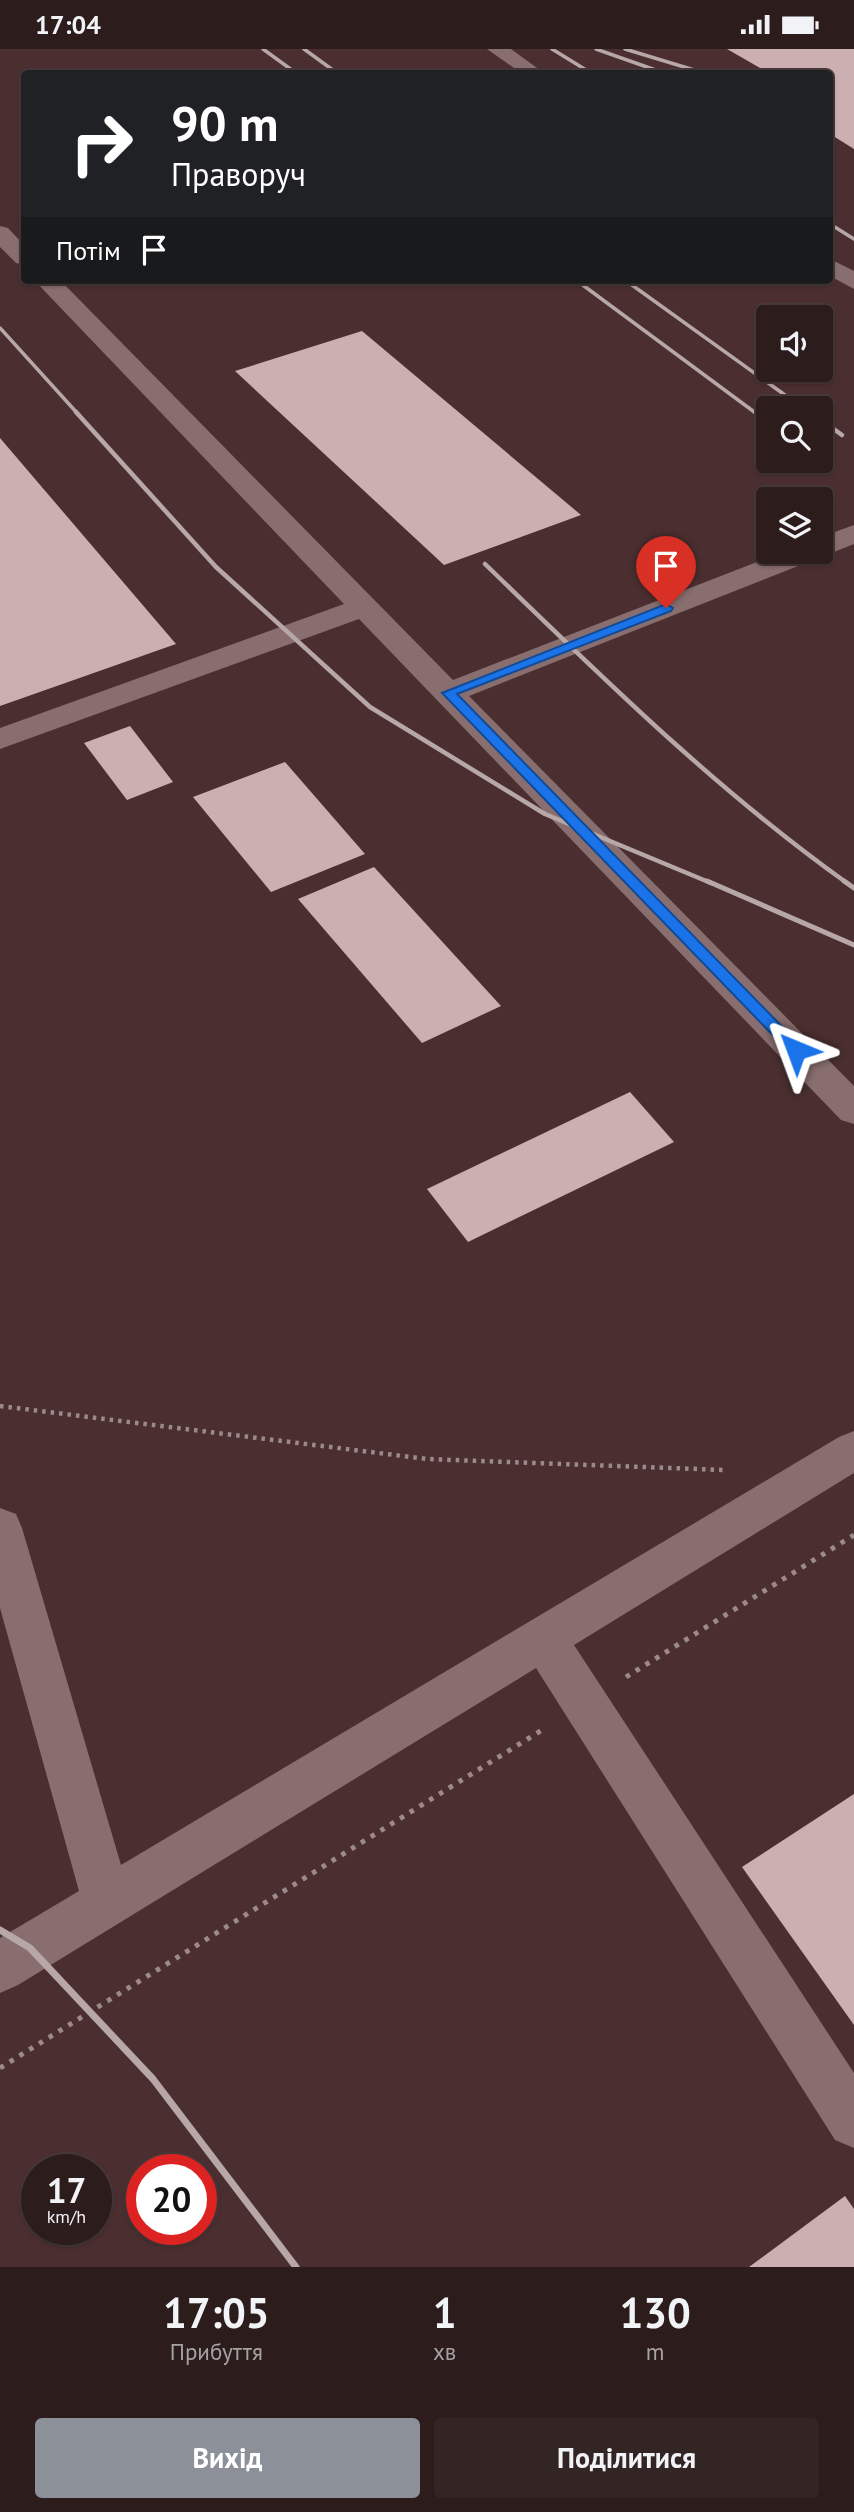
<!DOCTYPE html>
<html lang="uk">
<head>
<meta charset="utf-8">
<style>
	:root { --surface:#2c1c1c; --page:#342525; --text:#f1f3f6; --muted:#a6a1a3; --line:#483a3b; --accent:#8c9099 }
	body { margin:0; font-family:"PT Sans",sans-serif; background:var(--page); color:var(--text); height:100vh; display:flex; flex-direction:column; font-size:26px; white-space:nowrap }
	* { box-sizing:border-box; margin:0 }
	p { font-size:23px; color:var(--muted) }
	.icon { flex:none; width:38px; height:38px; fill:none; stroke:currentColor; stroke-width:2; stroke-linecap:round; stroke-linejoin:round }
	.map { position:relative; height:2218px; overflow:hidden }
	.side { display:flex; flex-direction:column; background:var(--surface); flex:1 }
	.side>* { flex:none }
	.guide { position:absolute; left:21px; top:21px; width:812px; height:214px; border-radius:7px; box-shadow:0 2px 5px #0004,0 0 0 2px var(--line); background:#202124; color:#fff; overflow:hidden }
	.tools { position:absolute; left:756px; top:256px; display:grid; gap:14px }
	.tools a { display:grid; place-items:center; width:77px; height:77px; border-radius:7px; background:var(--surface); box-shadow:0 2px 5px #0004,0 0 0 2px var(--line); font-size:35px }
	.speed { position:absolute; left:21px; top:2105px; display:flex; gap:14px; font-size:35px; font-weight:700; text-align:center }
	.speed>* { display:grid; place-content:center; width:91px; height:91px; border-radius:50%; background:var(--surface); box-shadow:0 2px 5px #0004,0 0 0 2px var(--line); line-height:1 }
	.speed small { font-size:18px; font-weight:400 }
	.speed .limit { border:10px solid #d22; background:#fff; color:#111 }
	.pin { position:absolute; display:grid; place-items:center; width:60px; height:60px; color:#fff; margin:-72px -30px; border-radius:50% 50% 50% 0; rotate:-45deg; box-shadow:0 0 7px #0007 }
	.pin .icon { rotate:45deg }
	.me { position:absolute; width:77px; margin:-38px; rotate:316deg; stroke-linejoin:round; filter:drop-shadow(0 0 5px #0008) }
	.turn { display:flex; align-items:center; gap:24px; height:147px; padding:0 35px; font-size:32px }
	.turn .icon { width:91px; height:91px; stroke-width:2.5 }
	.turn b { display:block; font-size:49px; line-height:60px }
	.then { display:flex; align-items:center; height:66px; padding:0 35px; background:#0003; gap:14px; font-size:26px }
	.eta { display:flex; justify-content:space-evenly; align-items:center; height:119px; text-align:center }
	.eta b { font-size:42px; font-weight:800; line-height:49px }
	.primary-button { display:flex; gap:14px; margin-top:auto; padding:14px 35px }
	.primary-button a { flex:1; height:80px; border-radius:7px; background:var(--accent); color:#fff; font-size:28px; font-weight:800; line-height:80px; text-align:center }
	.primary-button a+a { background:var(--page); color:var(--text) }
	.status { display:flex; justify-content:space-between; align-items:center; height:49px; padding:0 35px; background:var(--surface); direction:ltr }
	.status svg { height:19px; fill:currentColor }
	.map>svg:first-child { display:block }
</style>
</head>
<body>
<div class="status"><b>17:04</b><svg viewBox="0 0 49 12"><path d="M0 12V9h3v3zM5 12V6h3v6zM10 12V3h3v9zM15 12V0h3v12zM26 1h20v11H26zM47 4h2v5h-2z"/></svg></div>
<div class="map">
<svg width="854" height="2218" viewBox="0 0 854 2218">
	<rect width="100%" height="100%" fill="#3a2525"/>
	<path fill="#4b2f30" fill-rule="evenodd" d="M0,0H854V2218H0ZM24,24H830V231H24ZM768,268H821V320H768ZM768,359H821V411H768ZM768,450H821V502H768ZM37,2121H96V2180H37ZM142,2121H201V2180H142Z"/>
	<g fill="#ccb0b1">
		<polygon points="727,0 854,0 854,100 830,85 830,24 769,24"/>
		<polygon points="362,282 581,466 444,516 235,322"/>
		<polygon points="0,389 82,485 176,595 0,657"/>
		<polygon points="130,677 173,733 127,751 84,694"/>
		<polygon points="285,713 365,805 271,843 193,748"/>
		<polygon points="374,818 501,957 422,994 298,850"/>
		<polygon points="630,1043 674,1093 468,1193 427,1140"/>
		<polygon points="854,1745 854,1976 742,1818"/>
		<polygon points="845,2147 854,2160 854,2218 749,2218"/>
	</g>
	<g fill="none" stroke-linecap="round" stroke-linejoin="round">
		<polyline stroke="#9b8a8a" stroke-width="4.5" stroke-dasharray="3.5 5" stroke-linecap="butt" points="0,1357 427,1410 724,1421"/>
		<g stroke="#9b8a8a" stroke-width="5" stroke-dasharray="4.5 7" stroke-linecap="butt">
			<polyline points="626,1628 854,1486"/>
			<polyline points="0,2019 542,1681"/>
		</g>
		<g fill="#886e6f" fill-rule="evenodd">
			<polygon points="487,0 511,0 544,24 521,24"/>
			<polygon points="0,177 8,179 24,196 24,216 16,214 0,198"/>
			<polygon points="830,210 854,222 854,240 830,227"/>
			<polygon points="34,231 60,231 453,631 785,502 821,502 821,488 854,476 854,495 469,647 854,1037 854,1075 841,1071 359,570 0,700 0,679 344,555"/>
			<polygon points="854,1382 854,1424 574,1596 854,2024 854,2099 835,2091 536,1619 18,1936 0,1944 0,1889 79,1842 0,1559 0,1459 16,1465 22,1479 121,1816 839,1388"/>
		</g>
		<g stroke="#b8a7a7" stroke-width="3.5">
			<polyline points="263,0 296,24"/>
			<polyline points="304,0 337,24"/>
			<polyline points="552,0 591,24"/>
			<polyline points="596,0 664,24"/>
			<polyline points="625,0 704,24"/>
			<polyline points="830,175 854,190"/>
			<polyline points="576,231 757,365"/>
			<polyline points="625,231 803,359"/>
			<polyline points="0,279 78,365"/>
		</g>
		<g stroke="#b8a7a7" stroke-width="4.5">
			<polyline points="76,363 216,518 370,658 545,765 711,834"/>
			<polyline points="755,363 768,373"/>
			<polyline points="821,371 842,386"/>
			<path d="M485,515C601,627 715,740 847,834"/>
		</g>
		<g stroke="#b8a7a7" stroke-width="5">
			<polyline points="707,832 854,896"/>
			<polyline points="844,832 854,839"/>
		</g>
		<polyline stroke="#b8a7a7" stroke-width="7" points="0,1881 30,1899 153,2030 296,2218"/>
	</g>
	<polygon fill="#1a73e8" stroke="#114b97" stroke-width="2" points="666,555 673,559 671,562 457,645 801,997 804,1001 796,1007 791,1005 442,644"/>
</svg>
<div class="tools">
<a><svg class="icon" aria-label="sound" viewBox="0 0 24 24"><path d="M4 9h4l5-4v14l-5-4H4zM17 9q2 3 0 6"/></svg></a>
<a><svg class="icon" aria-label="search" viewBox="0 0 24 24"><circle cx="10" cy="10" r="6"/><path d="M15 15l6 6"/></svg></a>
<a><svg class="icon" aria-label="layers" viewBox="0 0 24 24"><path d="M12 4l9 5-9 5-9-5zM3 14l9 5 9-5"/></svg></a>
</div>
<div class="speed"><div>17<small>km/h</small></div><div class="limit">20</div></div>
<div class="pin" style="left:666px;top:559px;background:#d93025"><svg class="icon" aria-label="arrive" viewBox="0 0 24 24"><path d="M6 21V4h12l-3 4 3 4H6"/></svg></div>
<svg class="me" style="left:796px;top:1001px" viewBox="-20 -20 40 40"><path d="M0-17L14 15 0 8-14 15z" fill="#1a73e8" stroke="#fff" stroke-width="4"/></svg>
<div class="guide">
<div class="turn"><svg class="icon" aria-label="right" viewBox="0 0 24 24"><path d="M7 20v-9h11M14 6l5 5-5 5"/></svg><div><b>90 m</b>Праворуч</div></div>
<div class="then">Потім<svg class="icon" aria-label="arrive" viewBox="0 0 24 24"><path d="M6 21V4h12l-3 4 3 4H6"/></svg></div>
</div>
</div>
<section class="side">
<div class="eta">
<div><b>17:05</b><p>Прибуття</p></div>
<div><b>1</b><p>хв</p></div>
<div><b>130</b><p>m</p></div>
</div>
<div class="primary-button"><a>Вихід</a><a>Поділитися</a></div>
</section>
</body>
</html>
